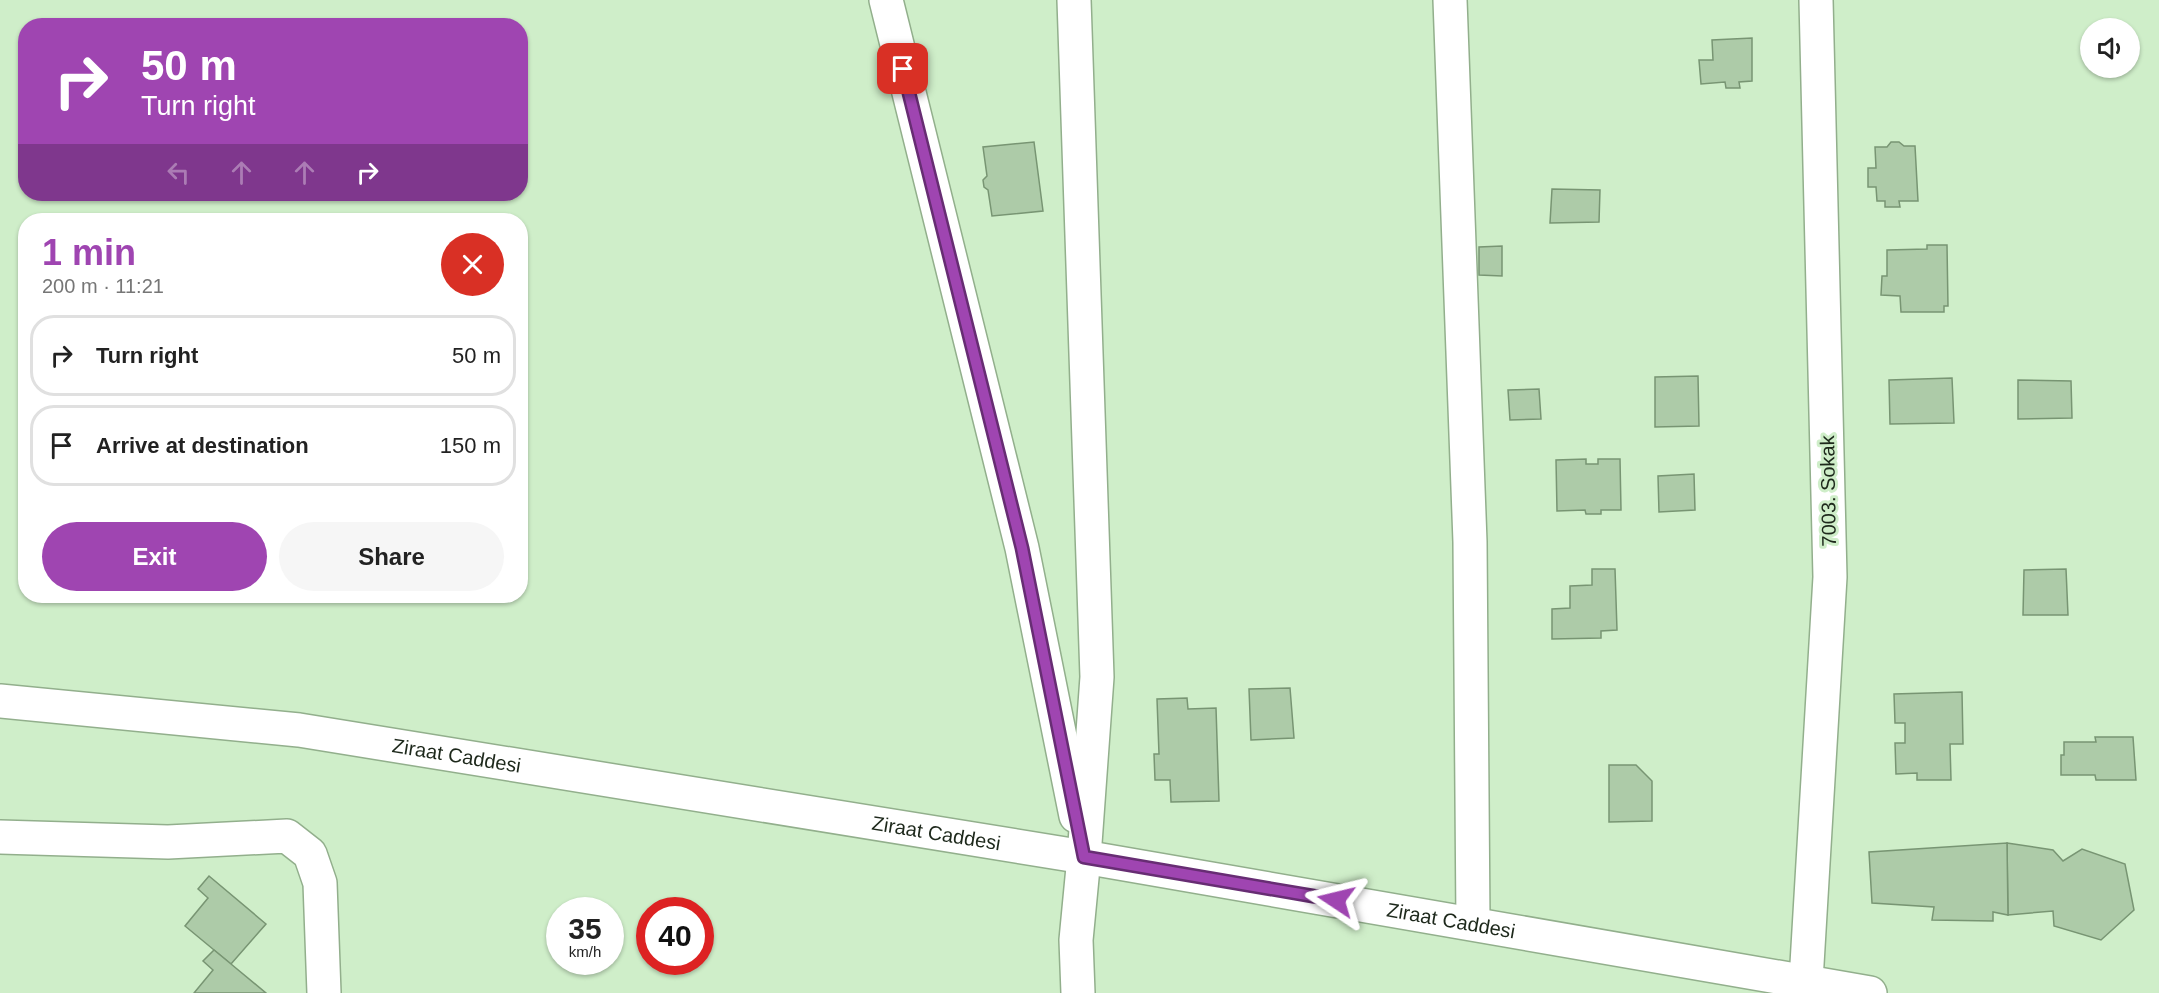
<!DOCTYPE html>
<html lang="en">
<head>
<meta charset="utf-8">
<style>
	:root { --surface:#fff; --page:#f6f6f6; --text:#222; --muted:#767676; --line:#e0e0e0; --accent:#9f45b1 }
	body { margin:0; font-family:Arial,sans-serif; background:var(--page); color:var(--text); height:100vh; display:flex; flex-direction:column; font-size:22px; white-space:nowrap }
	* { box-sizing:border-box; margin:0 }
	p { font-size:20px; color:var(--muted) }
	.icon { flex:none; width:33px; height:33px; fill:none; stroke:currentColor; stroke-width:2; stroke-linecap:round; stroke-linejoin:round }
	.map { position:relative; flex:1; overflow:hidden }
	.panel { position:absolute; left:18px; top:213px; width:510px; height:390px; display:flex; flex-direction:column; background:var(--surface); border-radius:24px; box-shadow:0 2px 4px #0004 }
	.panel>* { flex:none }
	.top-card { position:absolute; left:18px; top:18px; width:510px; height:183px; border-radius:24px; box-shadow:0 2px 4px #0004; background:#9f45b1; color:#fff; overflow:hidden }
	.tools { position:absolute; left:2080px; top:18px; display:grid; gap:12px }
	.tools a { display:grid; place-items:center; width:60px; height:60px; border-radius:50%; background:var(--surface); box-shadow:0 2px 4px #0004; font-size:30px }
	.speed { position:absolute; left:546px; top:897px; display:flex; gap:12px; font-size:30px; font-weight:700; text-align:center }
	.speed>* { display:grid; place-content:center; width:78px; height:78px; border-radius:50%; background:var(--surface); box-shadow:0 2px 4px #0004; line-height:1 }
	.speed small { font-size:15px; font-weight:400 }
	.speed .limit { border:9px solid #d22; background:#fff; color:#111 }
	.pin { position:absolute; display:grid; place-items:center; width:51px; height:51px; color:#fff; margin:-26px; border-radius:12px; box-shadow:0 3px 9px #0006 }
	.me { position:absolute; width:66px; margin:-33px; rotate:280deg; stroke-linejoin:round; filter:drop-shadow(0 0 4px #0008) }
	.turn { display:flex; align-items:center; gap:21px; height:126px; padding:0 24px; font-size:27px }
	.turn .icon { width:78px; height:78px; stroke-width:2.5 }
	.turn b { display:block; font-size:42px; line-height:51px }
	.lanes { display:flex; align-items:center; height:57px; padding:0 24px; background:#0003; justify-content:center; gap:30px; direction:ltr }
	.lanes .off { opacity:.35 }
	.round { display:grid; place-items:center; flex:none; width:63px; height:63px; border-radius:32px; background:var(--page) }
	.head { display:flex; align-items:center; justify-content:space-between; height:102px; padding:0 24px }
	h1 { font-size:36px; font-weight:600; line-height:45px; color:var(--accent) }
	.button { display:flex; gap:12px; margin-top:auto; padding:12px 24px }
	.button a { flex:1; height:69px; border-radius:36px; background:var(--accent); color:#fff; font-size:24px; font-weight:600; line-height:69px; text-align:center }
	.button a+a { background:var(--page); color:var(--text) }
	ul { padding:0; list-style:none }
	li { display:flex; align-items:center; gap:18px; height:81px; margin:0 12px 9px; padding:0 12px; border:3px solid var(--line); border-radius:24px }
	li div { flex:1 }
	li b { display:block; font-size:22px }
	li em { font-style:normal }
	.map>svg:first-child { display:block }
</style>
</head>
<body>
<div class="map">
<svg width="2159" height="993" viewBox="0 0 2159 993">
	<rect width="100%" height="100%" fill="#cfeec9"/>
	<g fill="#adcba8" stroke="#789573" stroke-width="1.5">
		<polygon points="1752,38 1752,81 1739,82 1740,88 1726,88 1725,82 1701,84 1699,60 1713,60 1712,40"/>
		<polygon points="1034,142 1043,211 992,216 988,190 984,187 983,180 987,176 983,147"/>
		<polygon points="1891,142 1899,142 1904,146 1915,146 1918,201 1899,201 1900,207 1885,207 1885,201 1877,201 1876,187 1868,187 1868,168 1876,168 1875,147 1887,147"/>
		<polygon points="1552,189 1600,190 1599,222 1550,223"/>
		<polygon points="1927,245 1947,245 1948,306 1944,306 1944,312 1901,312 1900,296 1881,295 1882,276 1887,276 1887,250 1927,249"/>
		<polygon points="1502,246 1502,276 1479,275 1479,247"/>
		<polygon points="1698,376 1699,426 1655,427 1655,377"/>
		<polygon points="1952,378 1954,423 1890,424 1889,380"/>
		<polygon points="2018,380 2071,381 2072,418 2018,419"/>
		<polygon points="1539,389 1541,419 1510,420 1508,390"/>
		<polygon points="1586,459 1586,464 1598,464 1598,459 1620,459 1621,510 1601,510 1601,514 1586,514 1585,510 1557,511 1556,460"/>
		<polygon points="1694,474 1695,510 1659,512 1658,476"/>
		<polygon points="1592,569 1615,569 1617,630 1601,631 1601,638 1552,639 1552,609 1570,608 1570,586 1592,585"/>
		<polygon points="2066,569 2068,615 2023,615 2024,570"/>
		<polygon points="1290,688 1294,738 1251,740 1249,689"/>
		<polygon points="1962,692 1963,744 1950,744 1951,780 1917,780 1917,773 1896,774 1895,743 1905,743 1905,723 1895,723 1894,694"/>
		<polygon points="1187,698 1188,709 1216,708 1219,801 1171,802 1170,780 1155,780 1154,754 1159,754 1157,699"/>
		<polygon points="2095,737 2133,737 2136,780 2096,780 2095,775 2061,775 2061,755 2064,755 2064,742 2096,742"/>
		<polygon points="1609,765 1636,765 1652,781 1652,821 1609,822"/>
		<polygon points="2007,843 2053,850 2063,861 2082,849 2125,864 2134,910 2101,940 2054,926 2053,911 2008,915"/>
		<polygon points="2007,843 2008,915 1993,912 1993,921 1932,920 1934,907 1872,903 1869,852"/>
		<polygon points="209,876 266,924 231,964 185,926 208,898 198,889"/>
		<polygon points="214,950 231,964 266,993 194,993 213,970 203,961"/>
	</g>
	<g fill="none" stroke-linecap="round" stroke-linejoin="round">
		<defs>
			<g id="minor">
				<polyline points="886,0 1022,548 1076,816"/>
				<polyline points="1074,0 1097,677 1084,857 1076,940 1078,993"/>
				<polyline points="1450,0 1470,542 1473,923"/>
				<path id="s1" d="M0,701L299,730L1084,857L1870,993"/>
				<polyline points="0,837 168,842 287,836 310,854 320,883 324,993"/>
				<polyline points="1806,981 1830,577 1816,0"/>
			</g>
		</defs>
		<use href="#minor" stroke="#92af8c" stroke-width="36"/>
		<use href="#minor" stroke="#fff" stroke-width="33"/>
	</g>
	<g fill="none" stroke-linecap="round" stroke-linejoin="round">
		<defs>
			<polyline id="route" points="903,69 1022,548 1084,857 1336,900"/>
		</defs>
		<use href="#route" stroke="#672d73" stroke-width="15"/>
		<use href="#route" stroke="#9f45b1" stroke-width="10"/>
	</g>
	<g text-anchor="middle" stroke-width="6" stroke-linejoin="round" paint-order="stroke">
		<g font-size="20" fill="#1d281b" stroke="#cfeec9">
			<text transform="translate(1828 491) rotate(-91)" y="7">7003. Sokak</text>
			<text dy="7" stroke="none"><textPath href="#s1" startOffset="460">Ziraat Caddesi</textPath></text>
			<text dy="7" stroke="none"><textPath href="#s1" startOffset="946">Ziraat Caddesi</textPath></text>
			<text dy="7" stroke="none"><textPath href="#s1" startOffset="1468">Ziraat Caddesi</textPath></text>
		</g>
	</g>
</svg>
<div class="tools">
<a><svg class="icon" aria-label="sound" viewBox="0 0 24 24"><path d="M4 9h4l5-4v14l-5-4H4zM17 9q2 3 0 6"/></svg></a>
</div>
<div class="speed"><div>35<small>km/h</small></div><div class="limit">40</div></div>
<div class="pin" style="left:903px;top:69px;background:#d93025"><svg class="icon" aria-label="arrive" viewBox="0 0 24 24"><path d="M6 21V4h12l-3 4 3 4H6"/></svg></div>
<svg class="me" style="left:1336px;top:900px" viewBox="-20 -20 40 40"><path d="M0-17L14 15 0 8-14 15z" fill="#9f45b1" stroke="#fff" stroke-width="4"/></svg>
<div class="top-card">
<div class="turn"><svg class="icon" aria-label="right" viewBox="0 0 24 24"><path d="M7 20v-9h11M14 6l5 5-5 5"/></svg><div><b>50 m</b>Turn right</div></div>
<div class="lanes"><svg class="icon off" aria-label="left" viewBox="0 0 24 24"><path d="M17 20v-9H6M10 6l-5 5 5 5"/></svg><svg class="icon off" aria-label="ahead" viewBox="0 0 24 24"><path d="M12 20V5M6 11l6-6 6 6"/></svg><svg class="icon off" aria-label="ahead" viewBox="0 0 24 24"><path d="M12 20V5M6 11l6-6 6 6"/></svg><svg class="icon" aria-label="right" viewBox="0 0 24 24"><path d="M7 20v-9h11M14 6l5 5-5 5"/></svg></div>
</div>
<section class="panel">
<div class="head"><div><h1>1 min</h1><p>200 m · 11:21</p></div><a class="round" style="background:#d93025;color:#fff"><svg class="icon" aria-label="close" viewBox="0 0 24 24"><path d="M6 6l12 12M18 6L6 18"/></svg></a></div>
<ul>
<li><svg class="icon" aria-label="right" viewBox="0 0 24 24"><path d="M7 20v-9h11M14 6l5 5-5 5"/></svg><div><b>Turn right</b></div><em>50 m</em></li>
<li><svg class="icon" aria-label="arrive" viewBox="0 0 24 24"><path d="M6 21V4h12l-3 4 3 4H6"/></svg><div><b>Arrive at destination</b></div><em>150 m</em></li>
</ul>
<div class="button"><a>Exit</a><a>Share</a></div>
</section>
</div>
</body>
</html>
